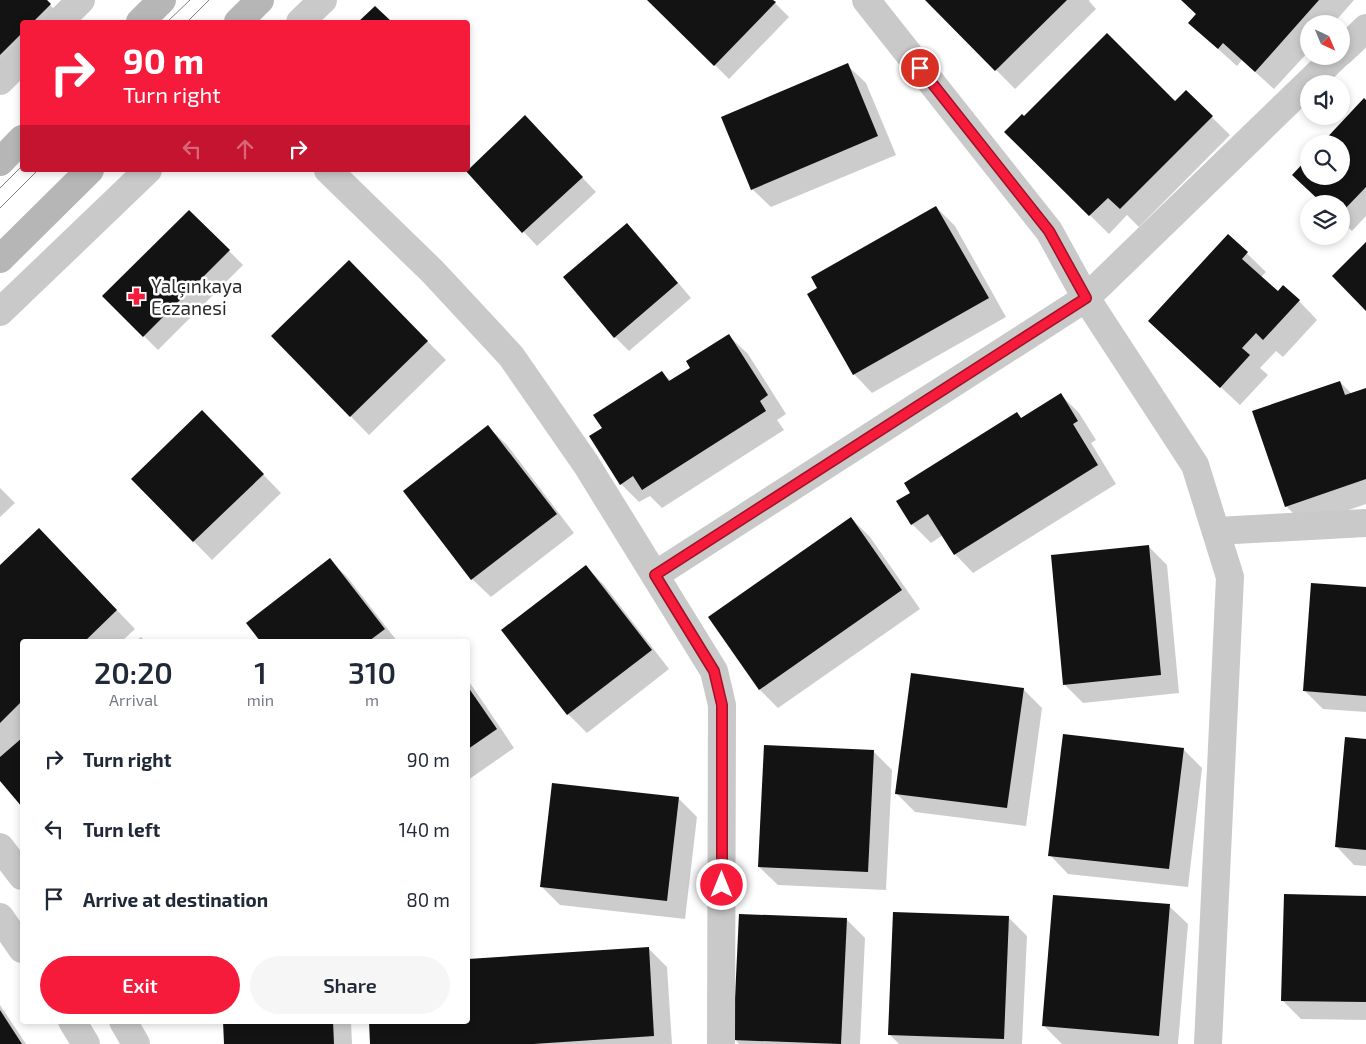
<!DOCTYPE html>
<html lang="en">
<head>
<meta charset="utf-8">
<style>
	:root { --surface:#fff; --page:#f6f6f7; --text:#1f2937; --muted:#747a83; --accent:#f61a3b }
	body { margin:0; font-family:"Exo 2",sans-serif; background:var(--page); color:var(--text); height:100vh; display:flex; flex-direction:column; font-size:19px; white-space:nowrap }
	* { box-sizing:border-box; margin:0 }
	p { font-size:16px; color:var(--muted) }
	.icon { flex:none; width:28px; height:28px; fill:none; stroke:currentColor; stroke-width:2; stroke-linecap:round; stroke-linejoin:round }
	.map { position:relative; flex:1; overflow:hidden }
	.sheet { position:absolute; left:20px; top:639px; width:450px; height:385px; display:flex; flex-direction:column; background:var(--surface); border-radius:5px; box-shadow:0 2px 8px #0003 }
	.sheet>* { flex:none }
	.hud { position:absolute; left:20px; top:20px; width:450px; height:152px; border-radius:5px; box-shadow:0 2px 8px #0003; background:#f61a3b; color:#fff; overflow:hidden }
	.needle { width:32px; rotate:136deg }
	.controls { position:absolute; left:1300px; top:15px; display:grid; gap:10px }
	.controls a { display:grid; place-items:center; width:50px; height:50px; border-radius:50%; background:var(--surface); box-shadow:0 2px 8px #0003; font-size:25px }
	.pin { position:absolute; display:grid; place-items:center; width:42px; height:42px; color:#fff; margin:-21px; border:2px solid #fff; border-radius:50%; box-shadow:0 1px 5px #0007 }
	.me { position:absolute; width:55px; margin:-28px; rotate:0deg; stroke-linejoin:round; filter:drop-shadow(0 0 4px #0008) }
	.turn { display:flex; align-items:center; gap:18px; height:105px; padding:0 20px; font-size:22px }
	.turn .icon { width:65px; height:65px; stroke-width:2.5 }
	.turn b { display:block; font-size:35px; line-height:42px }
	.lanes { display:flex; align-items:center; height:48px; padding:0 20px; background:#0003; justify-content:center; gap:25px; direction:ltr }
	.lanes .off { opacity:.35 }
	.eta { display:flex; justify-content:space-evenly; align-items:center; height:85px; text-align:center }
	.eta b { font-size:30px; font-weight:600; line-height:35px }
	.action { display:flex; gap:10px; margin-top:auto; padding:10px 20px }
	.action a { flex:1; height:58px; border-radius:30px; background:var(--accent); color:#fff; font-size:20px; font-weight:600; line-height:58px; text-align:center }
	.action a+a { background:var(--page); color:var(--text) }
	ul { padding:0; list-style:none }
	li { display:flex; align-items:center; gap:15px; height:70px; padding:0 20px }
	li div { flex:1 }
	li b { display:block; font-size:19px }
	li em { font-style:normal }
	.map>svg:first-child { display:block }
</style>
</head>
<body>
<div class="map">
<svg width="1366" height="1044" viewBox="0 0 1366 1044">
	<rect width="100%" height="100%" fill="#fff"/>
	<g fill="#0003">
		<polygon points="0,0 45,0 64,19 61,22 22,22 22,61 0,83"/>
		<polygon points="649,0 772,0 789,17 729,79"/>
		<polygon points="927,0 1090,0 1089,1 1096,9 1015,89"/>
		<polygon points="1182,0 1354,0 1333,24 1309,24 1309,51 1274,89 1242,60 1237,66 1209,41 1190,23 1197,15"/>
		<polygon points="375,7 391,22 360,22"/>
		<polygon points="847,65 866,83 896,155 771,207 752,189"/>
		<polygon points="1186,92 1230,135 1139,227 1127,215 1109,234 1006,132 1024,118 1175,103"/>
		<polygon points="1366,102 1366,216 1352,231 1341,221 1341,204 1309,176 1341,176"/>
		<polygon points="525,117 596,192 537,246 467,171"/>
		<polygon points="936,207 955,226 1006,317 872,393 854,374"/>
		<polygon points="189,211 243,265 158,350 104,296"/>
		<polygon points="1228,235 1266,272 1260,278 1278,293 1299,301 1317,320 1283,357 1276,351 1260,368 1268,375 1240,405 1149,321"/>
		<polygon points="641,239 691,298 629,351 615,337"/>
		<polygon points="349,262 446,360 369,435 272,336"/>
		<polygon points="729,336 748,354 786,414 777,420 784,430 662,508 650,496 639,502 621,484 604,428 662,373 671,381 692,368"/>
		<polygon points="1340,382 1352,394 1366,389 1366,504 1305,525 1287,507 1254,412"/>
		<polygon points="1061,395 1079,413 1096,440 1091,443 1116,484 973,573 955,554 943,535 931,543 912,524 912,493 1017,414 1022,419"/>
		<polygon points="488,427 507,445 574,533 491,597 472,579"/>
		<polygon points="220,430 281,493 212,560 133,479"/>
		<polygon points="0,488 15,503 0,517"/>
		<polygon points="851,518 870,537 920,609 778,708 760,690 710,618"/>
		<polygon points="1149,547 1167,565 1179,693 1083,703 1064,684"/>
		<polygon points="57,548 135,629 122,641 22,641 22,805 0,779 0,567"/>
		<polygon points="330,560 348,578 397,641 262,641 248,623"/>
		<polygon points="585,566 604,585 669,669 587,733 568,714 503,631"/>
		<polygon points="1366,588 1366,712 1323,709 1304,690"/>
		<polygon points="141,637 145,641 136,641"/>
		<polygon points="468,680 514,748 468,780"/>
		<polygon points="1023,689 1042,708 1026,826 915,812 896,793"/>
		<polygon points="1366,740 1366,866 1354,865 1336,846"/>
		<polygon points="1183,749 1202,768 1188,887 1068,874 1050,855"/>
		<polygon points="873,751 892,770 886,890 778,885 759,867"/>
		<polygon points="678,798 697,817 685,919 560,905 541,886"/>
		<polygon points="1366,897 1366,1020 1301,1019 1282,1000"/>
		<polygon points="1169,906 1188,924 1178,1044 1062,1044 1044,1026"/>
		<polygon points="1008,917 1027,936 1022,1044 899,1044 889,1034"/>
		<polygon points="846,919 865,938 860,1044 739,1044 735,1039"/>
		<polygon points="648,948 667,967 672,1044 371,1044 468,1021 468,960"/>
		<polygon points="0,1005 26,1044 0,1044"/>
		<polygon points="224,1021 351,1021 352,1044 225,1044"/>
	</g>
	<g fill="#131313">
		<polygon points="0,0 47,0 51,4 33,22 22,22 22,33 0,55"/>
		<polygon points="647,0 773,0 776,2 714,66"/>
		<polygon points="925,0 1067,0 995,71"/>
		<polygon points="1181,0 1319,0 1255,72 1223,43 1218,49 1188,23 1196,14"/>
		<polygon points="375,6 392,22 358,22"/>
		<polygon points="1107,33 1175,101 1186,90 1213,116 1120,209 1108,198 1089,216 1004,132 1022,114 1024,116"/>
		<polygon points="848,63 878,136 751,190 721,117"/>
		<polygon points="1364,98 1366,100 1366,187 1341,213 1341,204 1323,204 1292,175 1309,157 1309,176 1341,176 1341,144 1321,144"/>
		<polygon points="525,115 583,177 522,233 465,170 468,170"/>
		<polygon points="936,206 989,298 853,375 807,294 817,288 811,277"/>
		<polygon points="189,210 230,250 143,337 102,296"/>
		<polygon points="627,223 678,283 614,338 563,277"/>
		<polygon points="1228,234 1248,252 1242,259 1278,291 1283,285 1300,300 1263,340 1256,333 1242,348 1250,355 1220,388 1148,321"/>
		<polygon points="1366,242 1366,311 1332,276"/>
		<polygon points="349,260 428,341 350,417 271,336"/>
		<polygon points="729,334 768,395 760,401 766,411 642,490 633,476 620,485 589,436 602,428 593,415 662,371 669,381 690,368 686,361"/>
		<polygon points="1340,381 1345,395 1366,388 1366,479 1285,507 1252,411"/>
		<polygon points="1061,393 1078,421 1073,424 1098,465 954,555 928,514 911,525 896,501 910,493 904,483 1017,412 1021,418"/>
		<polygon points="202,410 264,474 193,542 131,479"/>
		<polygon points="488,425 557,514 471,580 403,491"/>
		<polygon points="851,517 902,590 759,690 708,617"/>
		<polygon points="39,528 117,610 85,641 22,641 22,701 0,723 0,565"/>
		<polygon points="1149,545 1161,675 1063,685 1051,555"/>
		<polygon points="330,558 385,629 369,641 260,641 246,623"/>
		<polygon points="586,565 652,650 567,715 501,630"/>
		<polygon points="1311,583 1366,587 1366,696 1303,691"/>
		<polygon points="911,673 1024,688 1007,808 895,794"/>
		<polygon points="468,687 497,729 468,749"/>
		<polygon points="1063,734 1184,748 1169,869 1048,856"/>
		<polygon points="1345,737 1366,739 1366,850 1335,847"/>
		<polygon points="22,738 22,807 0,781 0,757"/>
		<polygon points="764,745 874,750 868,872 758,867"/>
		<polygon points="552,783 679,797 667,901 540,887"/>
		<polygon points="1284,894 1366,896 1366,1002 1281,1001"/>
		<polygon points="1053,895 1170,904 1159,1036 1042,1026"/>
		<polygon points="893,912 1009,916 1004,1039 888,1035"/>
		<polygon points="739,914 847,918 841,1044 733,1040"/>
		<polygon points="649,947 654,1036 533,1044 370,1044 369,1021 468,1021 468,959"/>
		<polygon points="0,1010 22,1044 0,1044"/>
		<polygon points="223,1021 333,1021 334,1044 224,1044"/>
	</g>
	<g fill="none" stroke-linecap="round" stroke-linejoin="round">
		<g stroke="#c9c9c9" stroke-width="28">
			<polyline points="866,0 1049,231 1086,298 1195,465 1230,577 1208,1044"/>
			<polyline points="59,22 81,0"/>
			<polyline points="300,22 323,0"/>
			<polyline points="1341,52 1366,28"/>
			<polyline points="0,81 22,59"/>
			<polyline points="328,170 433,272 511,356 586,464 714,671 722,705 721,1044"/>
			<polyline points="0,312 148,170"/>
			<polyline points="1216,531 1366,523"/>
			<polyline points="655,575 1086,298 1336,56"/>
			<polyline points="0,847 22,876"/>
			<polyline points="0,917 22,949"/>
			<polyline points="72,1021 86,1044"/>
			<polyline points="123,1021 136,1044"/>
		</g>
		<g stroke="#b6b6b6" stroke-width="28">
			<polyline points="140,22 162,0"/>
			<polyline points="238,22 260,0"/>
			<polyline points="0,162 22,139"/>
			<polyline points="0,259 90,170"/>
		</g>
		<g stroke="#818181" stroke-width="1">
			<polyline points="167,22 190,0"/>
			<polyline points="187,22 209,0"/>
			<polyline points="0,188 22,166"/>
			<polyline points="0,208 38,170"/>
		</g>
	</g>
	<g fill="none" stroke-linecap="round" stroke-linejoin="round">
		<defs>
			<polyline id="route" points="722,885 722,705 714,671 655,575 1086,298 1049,231 920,68"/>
		</defs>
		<use href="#route" stroke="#a01126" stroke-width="12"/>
		<use href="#route" stroke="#f61a3b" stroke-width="9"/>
	</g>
	<defs>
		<symbol id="pharmacy-bare" viewBox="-9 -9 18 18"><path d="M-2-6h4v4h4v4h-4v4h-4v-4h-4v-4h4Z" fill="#f61a3b" stroke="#fff" stroke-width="2.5" paint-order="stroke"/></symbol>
	</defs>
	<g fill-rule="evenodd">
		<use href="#pharmacy-bare" x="124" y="284" width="25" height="25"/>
	</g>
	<g text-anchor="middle" stroke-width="5" stroke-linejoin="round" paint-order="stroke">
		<g font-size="19" fill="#2c2c2c" stroke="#fff" text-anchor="start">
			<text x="151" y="293">Yalçınkaya<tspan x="151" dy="22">Eczanesi</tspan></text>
		</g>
	</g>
</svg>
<div class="controls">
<a><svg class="needle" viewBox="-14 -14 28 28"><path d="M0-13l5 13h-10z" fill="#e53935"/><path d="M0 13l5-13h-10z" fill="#747a83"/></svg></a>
<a><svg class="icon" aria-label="sound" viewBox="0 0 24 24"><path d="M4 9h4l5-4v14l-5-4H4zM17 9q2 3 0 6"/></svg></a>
<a><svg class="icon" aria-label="search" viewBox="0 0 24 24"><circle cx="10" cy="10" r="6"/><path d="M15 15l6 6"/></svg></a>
<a><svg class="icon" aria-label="layers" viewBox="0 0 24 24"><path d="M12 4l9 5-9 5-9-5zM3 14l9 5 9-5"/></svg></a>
</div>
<div class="pin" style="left:920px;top:68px;background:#d93025"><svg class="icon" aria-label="arrive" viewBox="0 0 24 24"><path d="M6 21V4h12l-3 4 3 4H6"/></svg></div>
<svg class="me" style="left:722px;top:885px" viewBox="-20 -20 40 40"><circle r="17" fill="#f61a3b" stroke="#fff" stroke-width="3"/><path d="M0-11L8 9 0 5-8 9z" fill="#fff"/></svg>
<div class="hud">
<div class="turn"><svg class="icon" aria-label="right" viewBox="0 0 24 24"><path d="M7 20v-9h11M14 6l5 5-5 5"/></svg><div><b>90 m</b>Turn right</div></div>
<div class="lanes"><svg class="icon off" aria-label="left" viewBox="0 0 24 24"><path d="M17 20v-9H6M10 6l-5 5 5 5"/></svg><svg class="icon off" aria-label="ahead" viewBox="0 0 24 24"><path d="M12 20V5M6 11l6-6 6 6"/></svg><svg class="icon" aria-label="right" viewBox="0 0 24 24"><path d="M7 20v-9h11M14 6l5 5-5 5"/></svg></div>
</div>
<section class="sheet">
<div class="eta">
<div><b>20:20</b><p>Arrival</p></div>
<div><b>1</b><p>min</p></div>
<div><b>310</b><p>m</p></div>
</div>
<ul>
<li><svg class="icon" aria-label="right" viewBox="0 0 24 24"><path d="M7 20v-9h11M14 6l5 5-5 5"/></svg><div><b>Turn right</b></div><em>90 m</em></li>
<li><svg class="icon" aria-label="left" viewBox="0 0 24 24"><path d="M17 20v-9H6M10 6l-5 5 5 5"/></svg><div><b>Turn left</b></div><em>140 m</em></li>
<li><svg class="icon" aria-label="arrive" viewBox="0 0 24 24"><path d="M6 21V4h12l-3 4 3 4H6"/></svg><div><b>Arrive at destination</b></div><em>80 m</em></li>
</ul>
<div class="action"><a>Exit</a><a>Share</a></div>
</section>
</div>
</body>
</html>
